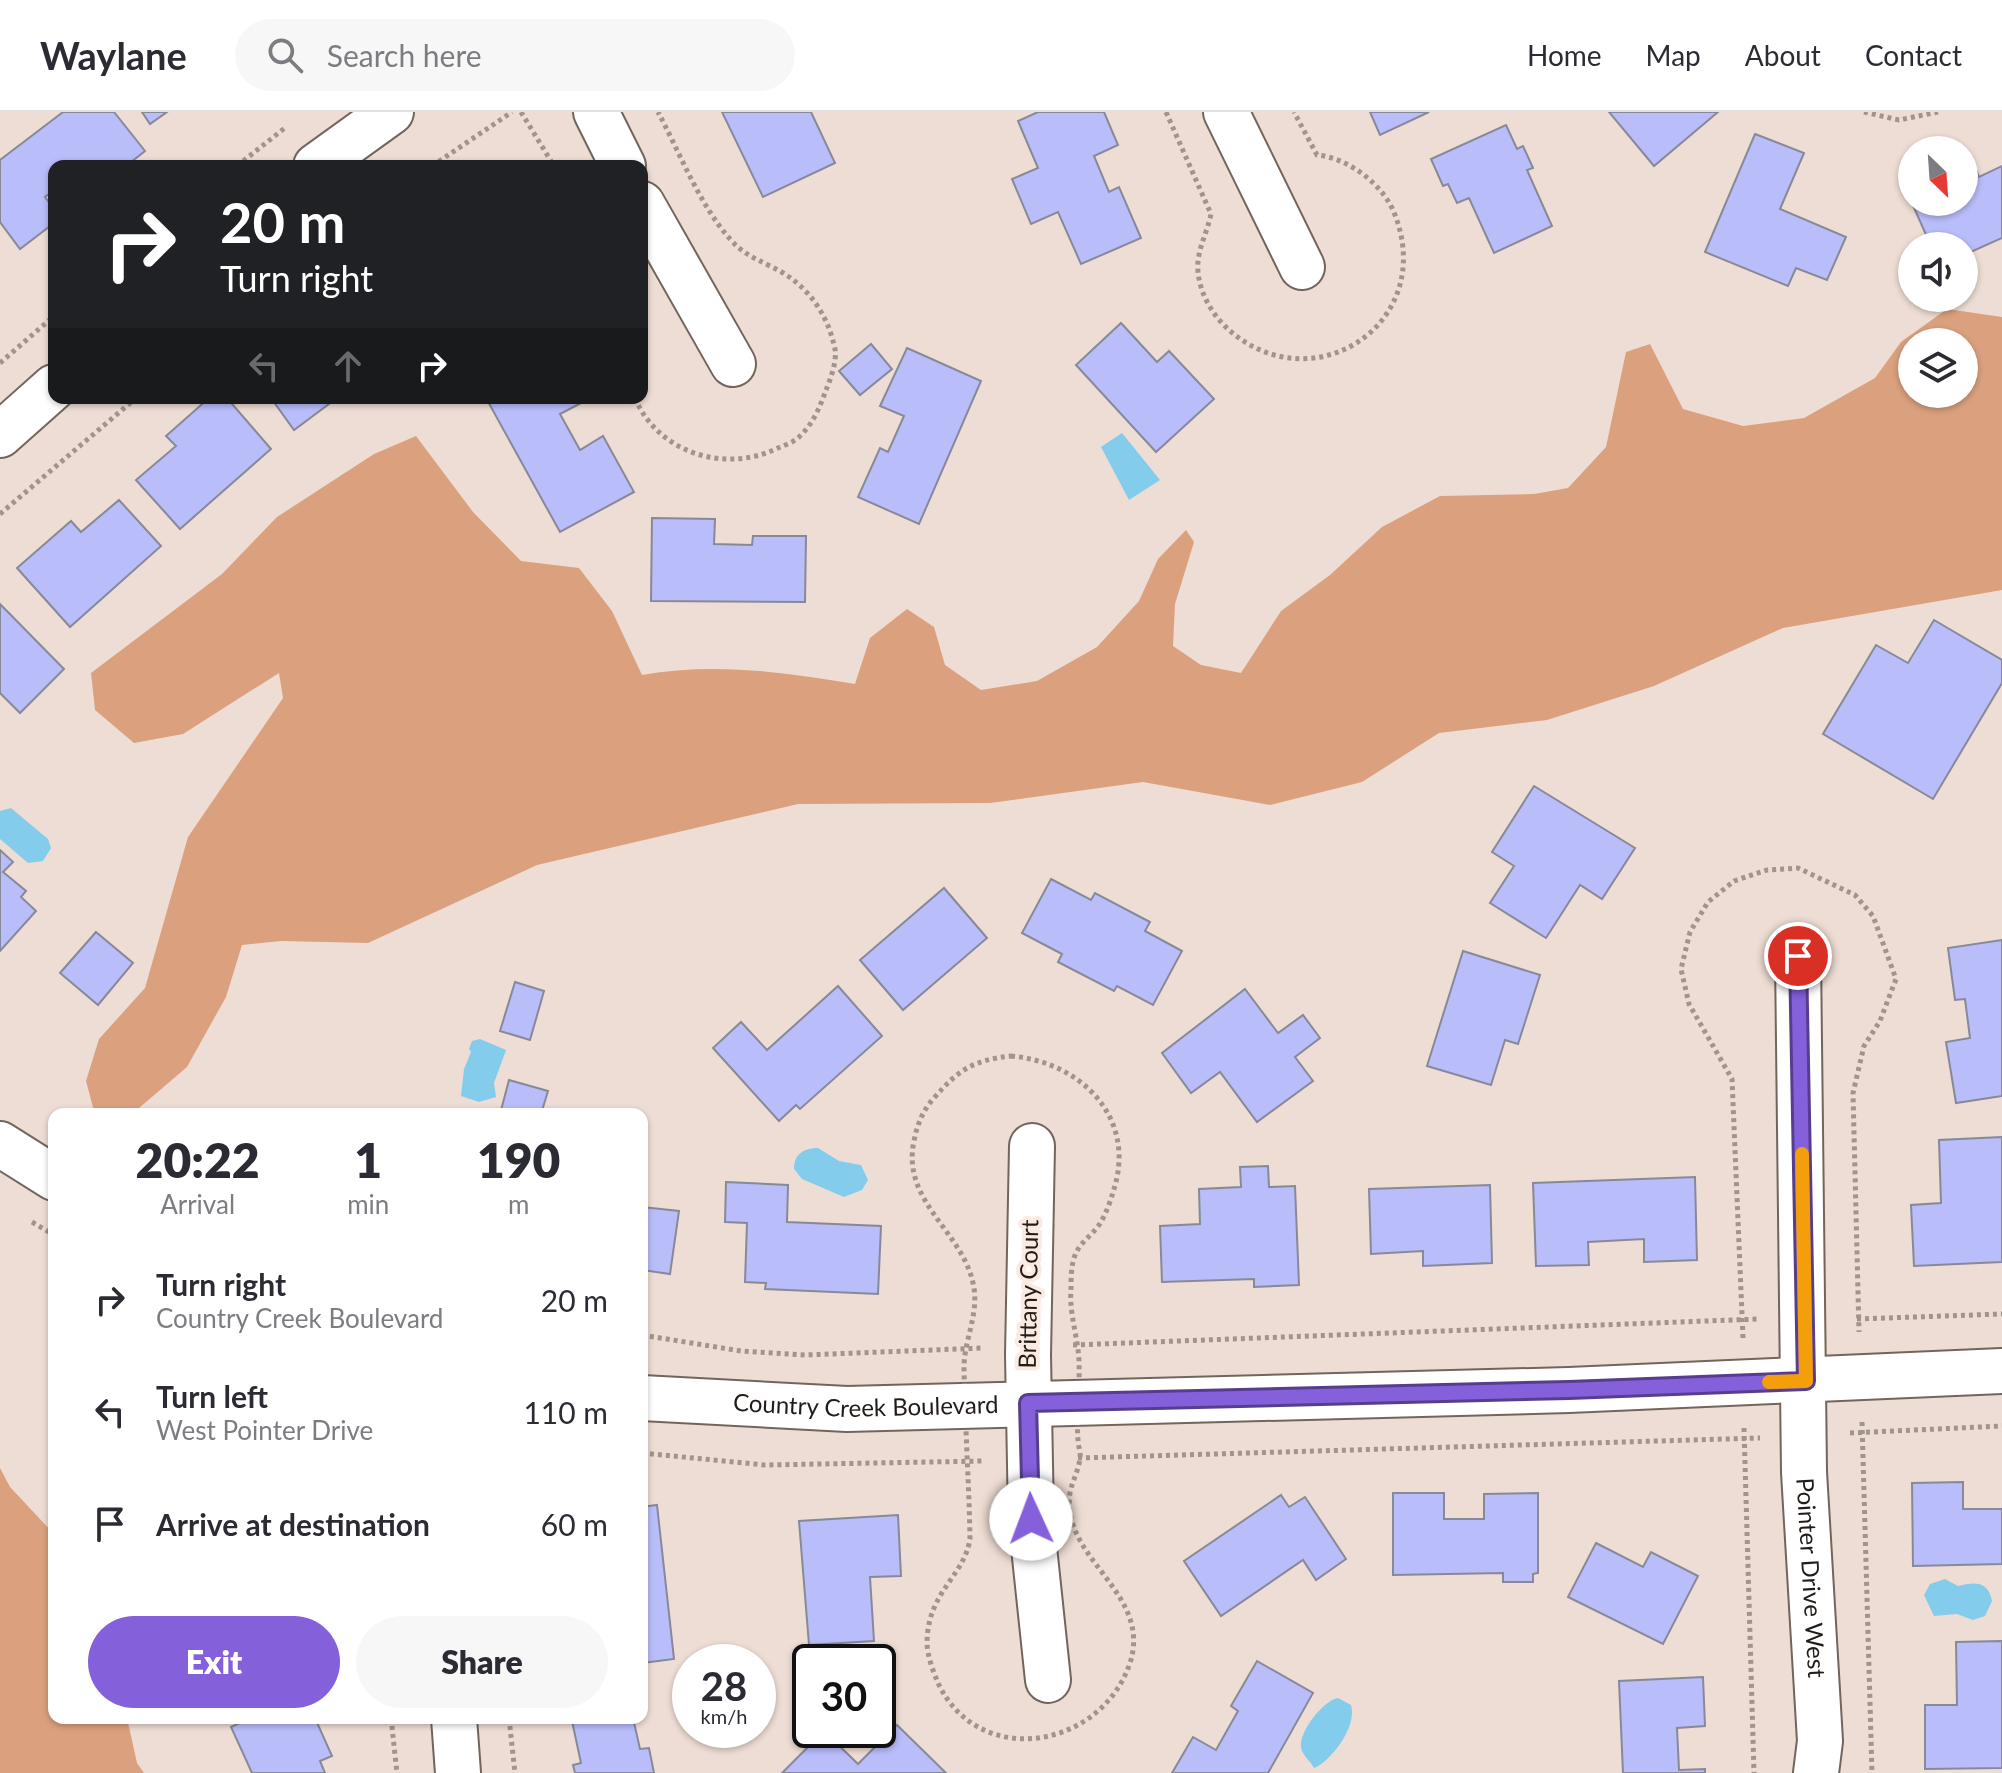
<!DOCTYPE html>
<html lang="en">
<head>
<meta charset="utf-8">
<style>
	:root { --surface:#fff; --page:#f7f7f7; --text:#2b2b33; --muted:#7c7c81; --line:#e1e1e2; --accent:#8460db }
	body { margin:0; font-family:Lato,sans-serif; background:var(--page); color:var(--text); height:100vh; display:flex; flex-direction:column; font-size:30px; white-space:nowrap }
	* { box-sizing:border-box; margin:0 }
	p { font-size:26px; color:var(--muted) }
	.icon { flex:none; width:44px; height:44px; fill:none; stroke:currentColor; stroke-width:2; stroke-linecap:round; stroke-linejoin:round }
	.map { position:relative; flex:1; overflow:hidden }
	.sheet { position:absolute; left:48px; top:996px; width:600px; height:616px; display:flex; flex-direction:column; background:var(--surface); border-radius:16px; box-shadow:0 2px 6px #0004 }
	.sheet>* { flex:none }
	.banner { position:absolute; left:48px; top:48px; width:600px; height:244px; border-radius:16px; box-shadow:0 2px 6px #0004; background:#202124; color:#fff; overflow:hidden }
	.needle { width:52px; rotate:155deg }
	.tools { position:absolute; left:1898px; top:24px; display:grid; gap:16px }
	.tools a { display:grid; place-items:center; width:80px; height:80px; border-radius:50%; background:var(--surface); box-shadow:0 2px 6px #0004; font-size:40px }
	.speed { position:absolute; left:672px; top:1532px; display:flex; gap:16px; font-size:40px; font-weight:700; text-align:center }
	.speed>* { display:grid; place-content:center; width:104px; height:104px; border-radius:50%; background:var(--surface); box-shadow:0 2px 6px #0004; line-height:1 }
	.speed small { font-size:20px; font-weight:400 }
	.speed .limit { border:4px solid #111; border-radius:12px; background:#fff; color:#111 }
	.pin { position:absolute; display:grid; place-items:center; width:68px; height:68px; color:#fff; margin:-34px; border:4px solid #fff; border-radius:50%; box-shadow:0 2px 8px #0007 }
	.me { position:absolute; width:88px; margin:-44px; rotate:358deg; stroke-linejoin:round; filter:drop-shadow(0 0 6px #0008) }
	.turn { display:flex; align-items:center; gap:28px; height:168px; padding:0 40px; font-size:36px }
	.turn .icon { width:104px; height:104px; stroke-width:2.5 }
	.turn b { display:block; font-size:56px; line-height:68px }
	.lanes { display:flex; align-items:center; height:76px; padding:0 40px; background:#0003; justify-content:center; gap:40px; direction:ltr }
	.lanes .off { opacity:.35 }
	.eta { display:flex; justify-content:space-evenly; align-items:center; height:136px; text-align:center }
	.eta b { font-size:48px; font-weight:800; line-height:56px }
	.button { display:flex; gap:16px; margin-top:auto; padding:16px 40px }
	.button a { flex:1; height:92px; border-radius:48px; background:var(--accent); color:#fff; font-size:32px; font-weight:800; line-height:92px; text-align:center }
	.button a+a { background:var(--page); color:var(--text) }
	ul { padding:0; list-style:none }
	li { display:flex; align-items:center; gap:24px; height:112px; padding:0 40px }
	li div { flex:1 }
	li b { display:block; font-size:30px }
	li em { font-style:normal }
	header { display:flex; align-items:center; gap:48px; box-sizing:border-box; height:112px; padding:0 40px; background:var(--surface); border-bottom:2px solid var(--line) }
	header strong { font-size:38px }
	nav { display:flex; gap:44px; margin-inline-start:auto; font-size:28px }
	.search { width:560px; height:72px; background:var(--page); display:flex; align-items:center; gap:20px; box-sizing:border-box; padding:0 28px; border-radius:44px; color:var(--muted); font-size:30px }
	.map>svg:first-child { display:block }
</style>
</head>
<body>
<header>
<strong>Waylane</strong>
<div class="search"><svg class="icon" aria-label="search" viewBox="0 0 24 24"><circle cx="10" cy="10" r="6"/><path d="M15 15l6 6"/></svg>Search here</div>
<nav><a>Home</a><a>Map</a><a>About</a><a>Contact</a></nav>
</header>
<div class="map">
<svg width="2002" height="1661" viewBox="0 0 2002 1661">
	<rect width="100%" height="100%" fill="#eeddd4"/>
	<g fill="#dba17e" fill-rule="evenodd">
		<path d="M1947,197L2002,205V478L1783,516L1654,574L1547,608L1439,621L1362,670L1270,693L1143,670L990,691L798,692L537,753L368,831L281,829L242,833L226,885L187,955L132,1002L94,999L86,969L99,927L145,876L188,725L283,586L279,561L183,622L134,631L95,598L91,561L222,462L277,405L374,342L416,324L473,400L521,449L579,456L612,499L642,563C713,550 784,560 855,572L870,526L907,497L934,515L945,553L981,578L1037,569L1097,535L1139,489L1158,447L1186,418L1194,430L1175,492L1173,534L1201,553L1241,561L1281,499L1330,463L1382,415L1440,384L1534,382L1568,376L1606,335L1626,240L1650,232L1683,297L1743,314L1804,306L1875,266L1901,230ZM1912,230H1964V282H1912Z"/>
		<polygon points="0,1356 10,1375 54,1422 54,1606 127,1606 137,1651 144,1661 0,1661"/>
	</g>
	<g fill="#83cceb">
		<polygon points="1122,321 1160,368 1129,388 1101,335"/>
		<polygon points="11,696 48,727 51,736 43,749 28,751 0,727 0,699"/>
		<polygon points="480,927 506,938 494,971 496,985 479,990 461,984 464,957 471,940 469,937 472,929"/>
		<path d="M818,1036L839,1049L861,1053L868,1068L862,1078L844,1085L802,1067L794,1057C794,1042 804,1036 818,1036Z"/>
		<path d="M1945,1467L1958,1474C1974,1470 1988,1468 1992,1489L1985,1504L1973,1508L1957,1502L1934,1504L1924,1483L1930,1472Z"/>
		<path d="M1338,1586L1351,1593C1358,1615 1329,1651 1314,1656C1311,1649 1302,1644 1301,1635C1299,1619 1324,1588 1338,1586Z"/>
	</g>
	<g fill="#b9bdfa" stroke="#888998" stroke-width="2">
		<polygon points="63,0 114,0 145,39 126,54 54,54 54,78 45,85 54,97 54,111 20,137 0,110 0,48"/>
		<polygon points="142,0 167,0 150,12"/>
		<polygon points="722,0 811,0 835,51 763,85"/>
		<polygon points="1038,0 1104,0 1118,33 1094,44 1109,80 1119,75 1141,126 1081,152 1058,100 1031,112 1012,67 1038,56 1018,9"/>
		<polygon points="1370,0 1429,0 1380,23"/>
		<polygon points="1609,0 1718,0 1654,54"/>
		<polygon points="1506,13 1517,37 1523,34 1533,56 1527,58 1552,114 1494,141 1469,86 1457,91 1448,72 1443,74 1431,47"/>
		<polygon points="1755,22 1804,41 1780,97 1846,125 1827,168 1796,156 1788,174 1705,140"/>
		<polygon points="1973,50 1979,65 2002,54 2002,126 1964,143 1964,134 1931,134 1907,80 1912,78 1912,90 1964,90 1964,54"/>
		<polygon points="1121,211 1157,250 1169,239 1214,287 1156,340 1076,253"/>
		<polygon points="871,232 892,257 860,283 839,259"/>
		<polygon points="907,236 981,269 919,412 858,385 880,336 888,340 904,304 880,294"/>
		<polygon points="209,286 227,286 271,337 180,417 136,368 176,334 166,324"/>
		<polygon points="271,286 337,286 294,318"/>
		<polygon points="486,286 581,286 583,290 560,302 580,338 603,324 634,380 560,420"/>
		<polygon points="119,388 161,434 70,515 17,456 71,409 81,420"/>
		<polygon points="652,406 715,407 714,432 752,433 753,424 806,424 805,490 651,489"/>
		<polygon points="0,492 64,557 20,601 0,581"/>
		<polygon points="1934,508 2002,548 2002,571 1933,687 1823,622 1876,533 1908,551"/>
		<polygon points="1534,674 1635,736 1602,787 1580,773 1546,826 1490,791 1514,754 1492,740"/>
		<polygon points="0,738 13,750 3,760 26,779 21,785 36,799 0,839"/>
		<polygon points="1051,767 1091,788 1095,781 1150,810 1145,819 1182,839 1153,893 1117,874 1114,879 1058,850 1062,842 1022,821"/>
		<polygon points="944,776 987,826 903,898 860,848"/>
		<polygon points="96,820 133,851 98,893 60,861"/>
		<polygon points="2002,828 2002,984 1956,991 1946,930 1970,926 1965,887 1955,888 1948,836"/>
		<polygon points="1463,839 1540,863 1518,932 1505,928 1491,973 1427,954"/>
		<polygon points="515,870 544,879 530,928 500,919"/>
		<polygon points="838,874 882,924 800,997 796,993 779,1009 713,936 741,910 767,938"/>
		<polygon points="1245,877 1278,921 1303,903 1320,926 1295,945 1313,969 1257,1010 1220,960 1191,981 1162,941"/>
		<polygon points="509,968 548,979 541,1002 500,1002"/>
		<polygon points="2002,1025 2002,1150 1914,1154 1911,1093 1941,1091 1939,1028"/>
		<polygon points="1268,1054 1269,1075 1295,1074 1299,1173 1254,1175 1254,1167 1162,1170 1160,1114 1200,1112 1199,1077 1241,1075 1240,1055"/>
		<polygon points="1695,1065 1697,1148 1644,1150 1644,1127 1588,1130 1589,1153 1536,1154 1533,1071"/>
		<polygon points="726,1070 788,1073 787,1110 881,1114 878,1182 765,1177 766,1171 745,1170 747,1111 725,1110"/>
		<polygon points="1490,1073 1492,1151 1423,1154 1423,1139 1371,1142 1369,1077"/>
		<polygon points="642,1095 679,1099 670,1162 642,1158"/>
		<polygon points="1963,1370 1963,1397 2002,1397 2002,1452 1913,1454 1912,1371"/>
		<polygon points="1393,1381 1444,1381 1444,1407 1484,1407 1484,1382 1538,1381 1538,1461 1533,1462 1533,1470 1503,1470 1503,1461 1393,1463"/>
		<polygon points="1281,1383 1289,1395 1305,1385 1346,1447 1316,1468 1303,1448 1221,1504 1184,1449"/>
		<polygon points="657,1393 674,1547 642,1551 642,1395"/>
		<polygon points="898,1403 901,1464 870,1465 874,1529 809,1533 799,1409"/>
		<polygon points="1596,1431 1643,1455 1651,1440 1698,1464 1663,1532 1568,1485"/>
		<polygon points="2002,1529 2002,1656 1925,1657 1925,1593 1957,1593 1956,1530"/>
		<polygon points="1257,1549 1313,1581 1268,1661 1172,1661 1193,1625 1216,1638 1238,1599 1231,1594"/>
		<polygon points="1703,1565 1705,1614 1677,1616 1679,1658 1705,1657 1705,1661 1623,1661 1619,1569"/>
		<polygon points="250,1606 315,1606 332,1644 320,1649 325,1661 252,1661 231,1615"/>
		<polygon points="585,1606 633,1606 640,1637 649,1636 654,1661 575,1661 573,1653 581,1651 572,1609"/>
		<polygon points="897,1613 946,1661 782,1661 824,1619 858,1652"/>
	</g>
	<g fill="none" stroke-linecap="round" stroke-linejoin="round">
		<defs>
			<g id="street">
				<polyline points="596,0 623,54"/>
				<polyline points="1226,0 1302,155"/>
				<polyline points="316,54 391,0"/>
				<polyline points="642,92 733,252"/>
				<polyline points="0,323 54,275"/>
				<path id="s1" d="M1798,844L1804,1360L1820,1629L1816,1661"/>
				<polyline points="0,1032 54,1066"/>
				<polyline points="1032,1034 1028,1243 1031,1407 1048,1568"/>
				<path id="s2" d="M642,1286L847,1297L1569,1278L2002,1259"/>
				<polyline points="454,1606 458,1661"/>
			</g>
		</defs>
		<use href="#street" stroke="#73655c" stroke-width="48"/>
		<g stroke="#a1948d" stroke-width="5" stroke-dasharray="4 4" stroke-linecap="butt">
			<polyline points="521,0 554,54"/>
			<path d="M1166,0L1211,102C1207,122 1196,139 1198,160C1200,182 1213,204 1229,218C1313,292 1437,212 1395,103C1384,73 1349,46 1317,43L1294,0"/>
			<polyline points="1864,0 1899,8 1938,0"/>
			<polyline points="237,54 286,15"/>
			<polyline points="432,54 512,0"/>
			<polyline points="0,251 54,204"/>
			<path d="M635,286C658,341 725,362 778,336C785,333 794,330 799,325C813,312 820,295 826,278C831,266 837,249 835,237C827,199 805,170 770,154C754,146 742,141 730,127C699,92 680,41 658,0"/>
			<polyline points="0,402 136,286"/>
			<path d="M1011,944C1082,950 1138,1007 1113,1080C1110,1091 1105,1104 1099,1113C1092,1123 1081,1130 1076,1141C1071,1151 1071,1167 1071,1177C1069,1202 1078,1225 1079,1249C1080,1275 1076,1302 1078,1328C1078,1334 1081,1340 1080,1346C1079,1358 1072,1369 1070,1381C1060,1447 1153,1480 1130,1551C1101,1637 979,1658 938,1571C933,1559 927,1543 927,1530C928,1479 964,1465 970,1427C969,1370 965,1313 964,1256C964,1227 980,1201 973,1171C962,1119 901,1089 914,1029C917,1013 923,998 934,986C959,957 974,948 1011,944Z"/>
			<polyline points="32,1110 54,1123"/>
			<polyline points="1857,1207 2002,1202"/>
			<polyline points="642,1223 741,1239 805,1243 983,1236"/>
			<polyline points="1743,1226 1732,967 1689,892 1681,857 1690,820 1708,790 1734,769 1767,758 1798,756 1855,783 1873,804 1896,867 1880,909 1864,934 1853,981 1859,1220"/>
			<polyline points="1073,1233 1759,1207"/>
			<polyline points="1862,1310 1872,1661"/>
			<polyline points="1744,1316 1754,1661"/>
			<polyline points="1850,1321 2002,1314"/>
			<polyline points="642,1341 765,1353 984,1349"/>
			<polyline points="1078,1346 1760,1326"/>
			<polyline points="391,1606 397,1661"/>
			<polyline points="509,1606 515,1661"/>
		</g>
		<use href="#street" stroke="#fff" stroke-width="44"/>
	</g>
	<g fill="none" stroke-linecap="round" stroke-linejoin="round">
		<defs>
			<polyline id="route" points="1031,1407 1028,1291 1569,1278 1806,1269 1798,844"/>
		</defs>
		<use href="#route" stroke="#563e8e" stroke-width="20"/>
		<use href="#route" stroke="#8460db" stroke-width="14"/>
		<polyline stroke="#f59e0b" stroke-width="14" points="1769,1270 1806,1269 1802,1042"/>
	</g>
	<g text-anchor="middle" stroke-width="8" stroke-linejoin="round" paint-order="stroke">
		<g font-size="24" fill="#221c19" stroke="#fbeae1">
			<text transform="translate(1029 1182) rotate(-89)" y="8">Brittany Court</text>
			<text dy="8" stroke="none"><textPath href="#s2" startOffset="224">Country Creek Boulevard</textPath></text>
			<text dy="8" stroke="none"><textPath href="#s1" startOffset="622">Pointer Drive West</textPath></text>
		</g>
	</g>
</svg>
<div class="tools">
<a><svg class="needle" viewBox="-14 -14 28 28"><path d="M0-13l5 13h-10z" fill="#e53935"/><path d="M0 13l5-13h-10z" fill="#7c7c81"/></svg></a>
<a><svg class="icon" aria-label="sound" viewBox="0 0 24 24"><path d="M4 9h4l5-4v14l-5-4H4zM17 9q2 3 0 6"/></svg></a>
<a><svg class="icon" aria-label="layers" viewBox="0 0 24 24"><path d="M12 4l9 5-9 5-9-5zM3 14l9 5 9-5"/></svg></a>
</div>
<div class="speed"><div>28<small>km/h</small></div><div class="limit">30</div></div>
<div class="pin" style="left:1798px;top:844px;background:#d93025"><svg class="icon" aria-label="arrive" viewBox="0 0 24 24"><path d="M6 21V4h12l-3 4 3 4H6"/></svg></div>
<svg class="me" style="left:1031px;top:1407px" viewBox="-20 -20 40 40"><circle r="19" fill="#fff"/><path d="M0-13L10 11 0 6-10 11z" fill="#8460db"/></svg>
<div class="banner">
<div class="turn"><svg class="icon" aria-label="right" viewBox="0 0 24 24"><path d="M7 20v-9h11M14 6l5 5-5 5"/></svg><div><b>20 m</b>Turn right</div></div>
<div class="lanes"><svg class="icon off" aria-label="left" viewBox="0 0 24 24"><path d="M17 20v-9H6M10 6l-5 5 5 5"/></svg><svg class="icon off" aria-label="ahead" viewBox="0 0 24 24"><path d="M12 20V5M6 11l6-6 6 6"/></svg><svg class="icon" aria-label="right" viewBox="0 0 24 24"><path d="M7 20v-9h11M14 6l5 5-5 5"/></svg></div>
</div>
<section class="sheet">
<div class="eta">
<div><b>20:22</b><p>Arrival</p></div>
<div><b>1</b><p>min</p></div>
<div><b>190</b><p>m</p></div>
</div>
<ul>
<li><svg class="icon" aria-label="right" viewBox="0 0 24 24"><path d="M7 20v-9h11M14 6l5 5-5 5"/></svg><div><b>Turn right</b><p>Country Creek Boulevard</p></div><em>20 m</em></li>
<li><svg class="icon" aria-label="left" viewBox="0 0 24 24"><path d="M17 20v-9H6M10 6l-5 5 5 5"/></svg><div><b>Turn left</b><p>West Pointer Drive</p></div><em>110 m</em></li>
<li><svg class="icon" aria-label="arrive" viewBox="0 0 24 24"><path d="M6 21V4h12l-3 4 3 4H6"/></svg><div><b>Arrive at destination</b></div><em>60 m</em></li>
</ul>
<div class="button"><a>Exit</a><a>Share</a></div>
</section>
</div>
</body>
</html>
